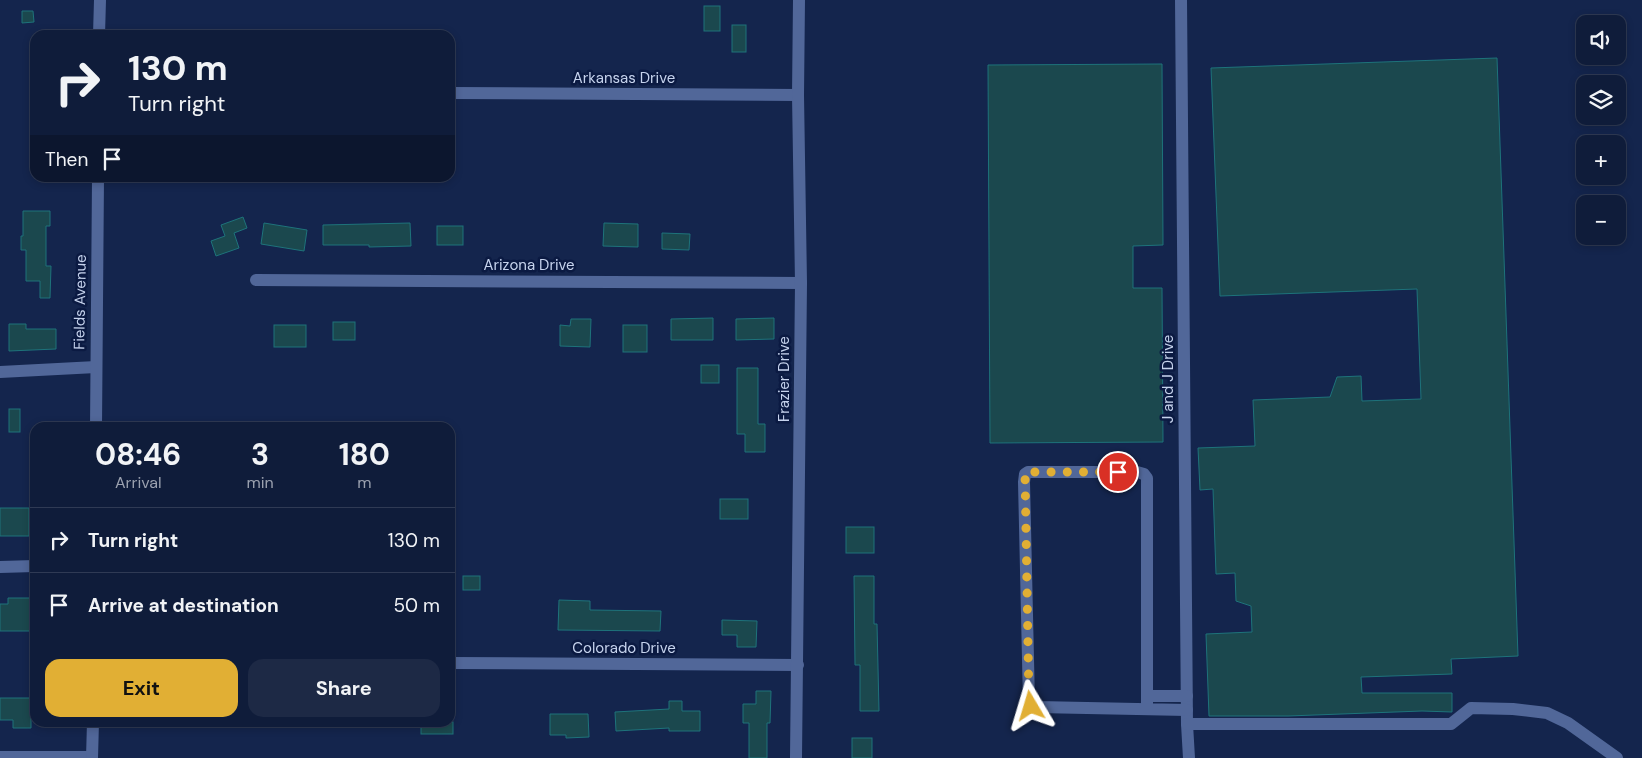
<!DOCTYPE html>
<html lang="en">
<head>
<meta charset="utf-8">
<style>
	:root { --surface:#0f1c3a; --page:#1d2945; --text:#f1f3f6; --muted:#9ba1af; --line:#2f3a54; --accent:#e1af34 }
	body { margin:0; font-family:"DM Sans",sans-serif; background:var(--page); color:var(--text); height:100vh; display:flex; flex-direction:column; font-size:19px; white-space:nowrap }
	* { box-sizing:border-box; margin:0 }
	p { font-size:16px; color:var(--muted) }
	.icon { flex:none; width:28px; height:28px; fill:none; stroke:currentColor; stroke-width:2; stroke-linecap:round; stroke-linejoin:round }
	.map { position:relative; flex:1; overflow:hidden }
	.sheet { position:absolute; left:30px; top:422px; width:425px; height:305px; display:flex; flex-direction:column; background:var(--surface); border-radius:15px; box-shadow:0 2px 8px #0003,0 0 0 1px var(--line) }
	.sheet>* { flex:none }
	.guide { position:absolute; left:30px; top:30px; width:425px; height:152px; border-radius:15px; box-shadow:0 2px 8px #0003,0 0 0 1px var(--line); background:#0f1c3a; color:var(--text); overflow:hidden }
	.fabs { position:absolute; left:1576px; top:15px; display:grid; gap:10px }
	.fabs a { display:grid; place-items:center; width:50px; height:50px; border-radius:10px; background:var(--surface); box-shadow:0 2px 8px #0003,0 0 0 1px var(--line); font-size:25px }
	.pin { position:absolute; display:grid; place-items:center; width:42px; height:42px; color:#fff; margin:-21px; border:2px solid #fff; border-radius:50%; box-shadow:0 1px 5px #0007 }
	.me { position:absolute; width:55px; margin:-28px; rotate:353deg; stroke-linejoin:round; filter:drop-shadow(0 0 4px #0008) }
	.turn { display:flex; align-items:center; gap:18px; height:105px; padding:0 15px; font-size:22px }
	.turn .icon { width:65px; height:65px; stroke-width:2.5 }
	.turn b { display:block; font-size:35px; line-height:42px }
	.then { display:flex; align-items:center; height:48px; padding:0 15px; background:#0003; gap:10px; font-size:19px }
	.eta { display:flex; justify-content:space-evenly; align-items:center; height:85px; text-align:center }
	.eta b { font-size:30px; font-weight:700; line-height:35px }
	.cta { display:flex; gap:10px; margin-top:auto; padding:10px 15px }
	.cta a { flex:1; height:58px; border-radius:15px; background:var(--accent); color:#111; font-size:20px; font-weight:700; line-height:58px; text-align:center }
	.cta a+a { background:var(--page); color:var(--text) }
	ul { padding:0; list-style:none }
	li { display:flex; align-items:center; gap:15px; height:65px; padding:0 15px; border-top:1px solid var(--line) }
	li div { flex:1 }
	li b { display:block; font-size:19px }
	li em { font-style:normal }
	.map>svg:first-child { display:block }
</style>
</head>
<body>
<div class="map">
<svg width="1642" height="758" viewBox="0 0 1642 758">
	<rect width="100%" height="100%" fill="#14254d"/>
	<g fill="#1b484e" stroke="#1e737b">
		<rect x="704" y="6" width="16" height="25"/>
		<polygon points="22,11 33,11 34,22 22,23"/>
		<rect x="732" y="25" width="14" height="27"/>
		<polygon points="1497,58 1518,656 1451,659 1452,674 1361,677 1362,693 1452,693 1452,712 1422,711 1288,716 1209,716 1206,634 1252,632 1251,606 1236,601 1235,573 1216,574 1213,489 1200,490 1198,448 1255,446 1253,400 1330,397 1337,377 1361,376 1362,401 1421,399 1417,289 1220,296 1211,68"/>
		<polygon points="1162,64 1163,245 1133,246 1133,288 1162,288 1163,442 990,443 988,65"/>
		<polygon points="23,211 50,211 50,226 46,226 46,266 51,266 50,298 40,298 40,281 26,281 26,250 21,250 21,236 23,236"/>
		<polygon points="243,217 247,228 234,233 239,248 216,256 211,241 225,236 221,225"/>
		<polygon points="264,223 307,230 304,251 261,244"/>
		<polygon points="410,223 411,246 369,247 369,245 323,245 323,225"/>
		<polygon points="604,223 638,224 638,247 603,246"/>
		<rect x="437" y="226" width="26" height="19"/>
		<polygon points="662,233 690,234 689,250 662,249"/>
		<polygon points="713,318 713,340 671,340 671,319"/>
		<polygon points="774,318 774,339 736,340 736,319"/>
		<polygon points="571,319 591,319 590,347 560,346 560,325 570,326"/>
		<rect x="333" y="322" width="22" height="18"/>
		<polygon points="9,324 26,324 26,329 56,329 56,349 9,351"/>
		<rect x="274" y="325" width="32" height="22"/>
		<rect x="623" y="325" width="24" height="27"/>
		<rect x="701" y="365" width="18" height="18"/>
		<polygon points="737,368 758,368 758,424 765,424 765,452 745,452 745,434 737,434"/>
		<rect x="9" y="409" width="11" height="23"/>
		<rect x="720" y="499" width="28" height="20"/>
		<rect x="0" y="508" width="29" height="28"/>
		<rect x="846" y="527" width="28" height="26"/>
		<rect x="463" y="576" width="17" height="14"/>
		<polygon points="854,576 874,576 874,624 877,624 879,711 860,711 860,665 855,665"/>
		<polygon points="8,598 31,598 31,631 0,631 0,604 8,604"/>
		<polygon points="559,600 590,601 590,610 661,611 660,631 558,630"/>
		<polygon points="722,620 757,621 756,647 737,647 737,635 722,635"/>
		<polygon points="756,691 771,691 770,723 767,723 767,758 749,758 749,723 743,723 743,704 756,704"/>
		<polygon points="0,698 31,698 31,728 13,728 13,720 0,720"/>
		<polygon points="669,701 682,701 682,711 700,711 700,731 669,731 669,728 616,731 615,712 669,709"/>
		<polygon points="550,714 588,714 589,737 566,738 566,735 550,735"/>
		<rect x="421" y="722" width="32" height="12"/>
		<rect x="852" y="738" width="20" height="20"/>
	</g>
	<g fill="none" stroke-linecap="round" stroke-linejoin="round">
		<g stroke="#516799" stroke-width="12">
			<polyline points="1181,0 1187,724 1189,758"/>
			<polyline points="99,35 100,0"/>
			<polyline points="450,93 798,95"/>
			<polyline points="256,280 801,283"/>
			<polyline points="0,372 96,367"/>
			<polyline points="96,428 98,178"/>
			<polyline points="0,567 35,566"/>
			<polyline points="450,663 798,665"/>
			<polyline points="1147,696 1187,696"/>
			<polyline points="1147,709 1147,478 1144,474 1137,472 1028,472 1025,474 1024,482 1029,703 1031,706 1037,707 1187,710"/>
			<polyline points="1187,724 1451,724 1471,708 1513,709 1547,713 1568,723 1617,758"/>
			<polyline points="0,757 92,757"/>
			<polyline points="92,758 93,722"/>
			<polyline points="796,758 801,283 798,95 799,0"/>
		</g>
	</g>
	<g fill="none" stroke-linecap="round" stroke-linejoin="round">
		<polyline stroke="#e1af34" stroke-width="9" stroke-dasharray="0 16.2" points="1031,706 1029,702 1025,474 1028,472 1118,472"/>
	</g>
	<g text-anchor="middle" stroke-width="5" stroke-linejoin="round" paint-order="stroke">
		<g font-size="15" fill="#c6d3ed" stroke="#0b1a42">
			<text x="624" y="83">Arkansas Drive</text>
			<text x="529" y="270">Arizona Drive</text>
			<text transform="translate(80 302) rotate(-89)" y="5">Fields Avenue</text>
			<text transform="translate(784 379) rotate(-90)" y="5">Frazier Drive</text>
			<text transform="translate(1168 379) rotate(-90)" y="5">J and J Drive</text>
			<text x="624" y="653">Colorado Drive</text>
		</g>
	</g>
</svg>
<div class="fabs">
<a><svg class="icon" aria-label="sound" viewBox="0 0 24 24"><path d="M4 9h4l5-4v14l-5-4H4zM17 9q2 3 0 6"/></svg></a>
<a><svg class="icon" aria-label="layers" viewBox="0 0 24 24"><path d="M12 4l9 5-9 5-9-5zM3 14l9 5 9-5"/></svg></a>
<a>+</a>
<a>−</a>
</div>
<div class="pin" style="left:1118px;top:472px;background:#d93025"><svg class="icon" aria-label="arrive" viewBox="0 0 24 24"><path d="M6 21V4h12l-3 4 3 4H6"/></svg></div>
<svg class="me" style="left:1031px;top:706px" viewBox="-20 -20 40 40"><path d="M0-17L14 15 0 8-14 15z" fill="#e1af34" stroke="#fff" stroke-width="4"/></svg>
<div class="guide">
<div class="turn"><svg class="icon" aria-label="right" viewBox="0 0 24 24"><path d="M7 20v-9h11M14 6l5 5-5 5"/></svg><div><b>130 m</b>Turn right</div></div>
<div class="then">Then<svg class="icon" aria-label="arrive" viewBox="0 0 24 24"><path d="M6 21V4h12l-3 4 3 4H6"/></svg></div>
</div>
<section class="sheet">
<div class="eta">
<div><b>08:46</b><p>Arrival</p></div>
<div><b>3</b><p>min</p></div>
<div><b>180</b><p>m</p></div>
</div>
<ul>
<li><svg class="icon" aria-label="right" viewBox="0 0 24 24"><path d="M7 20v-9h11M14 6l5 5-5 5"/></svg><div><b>Turn right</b></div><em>130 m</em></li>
<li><svg class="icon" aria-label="arrive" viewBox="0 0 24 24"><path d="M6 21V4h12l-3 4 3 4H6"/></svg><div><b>Arrive at destination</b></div><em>50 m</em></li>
</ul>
<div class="cta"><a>Exit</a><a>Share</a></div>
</section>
</div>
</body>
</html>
